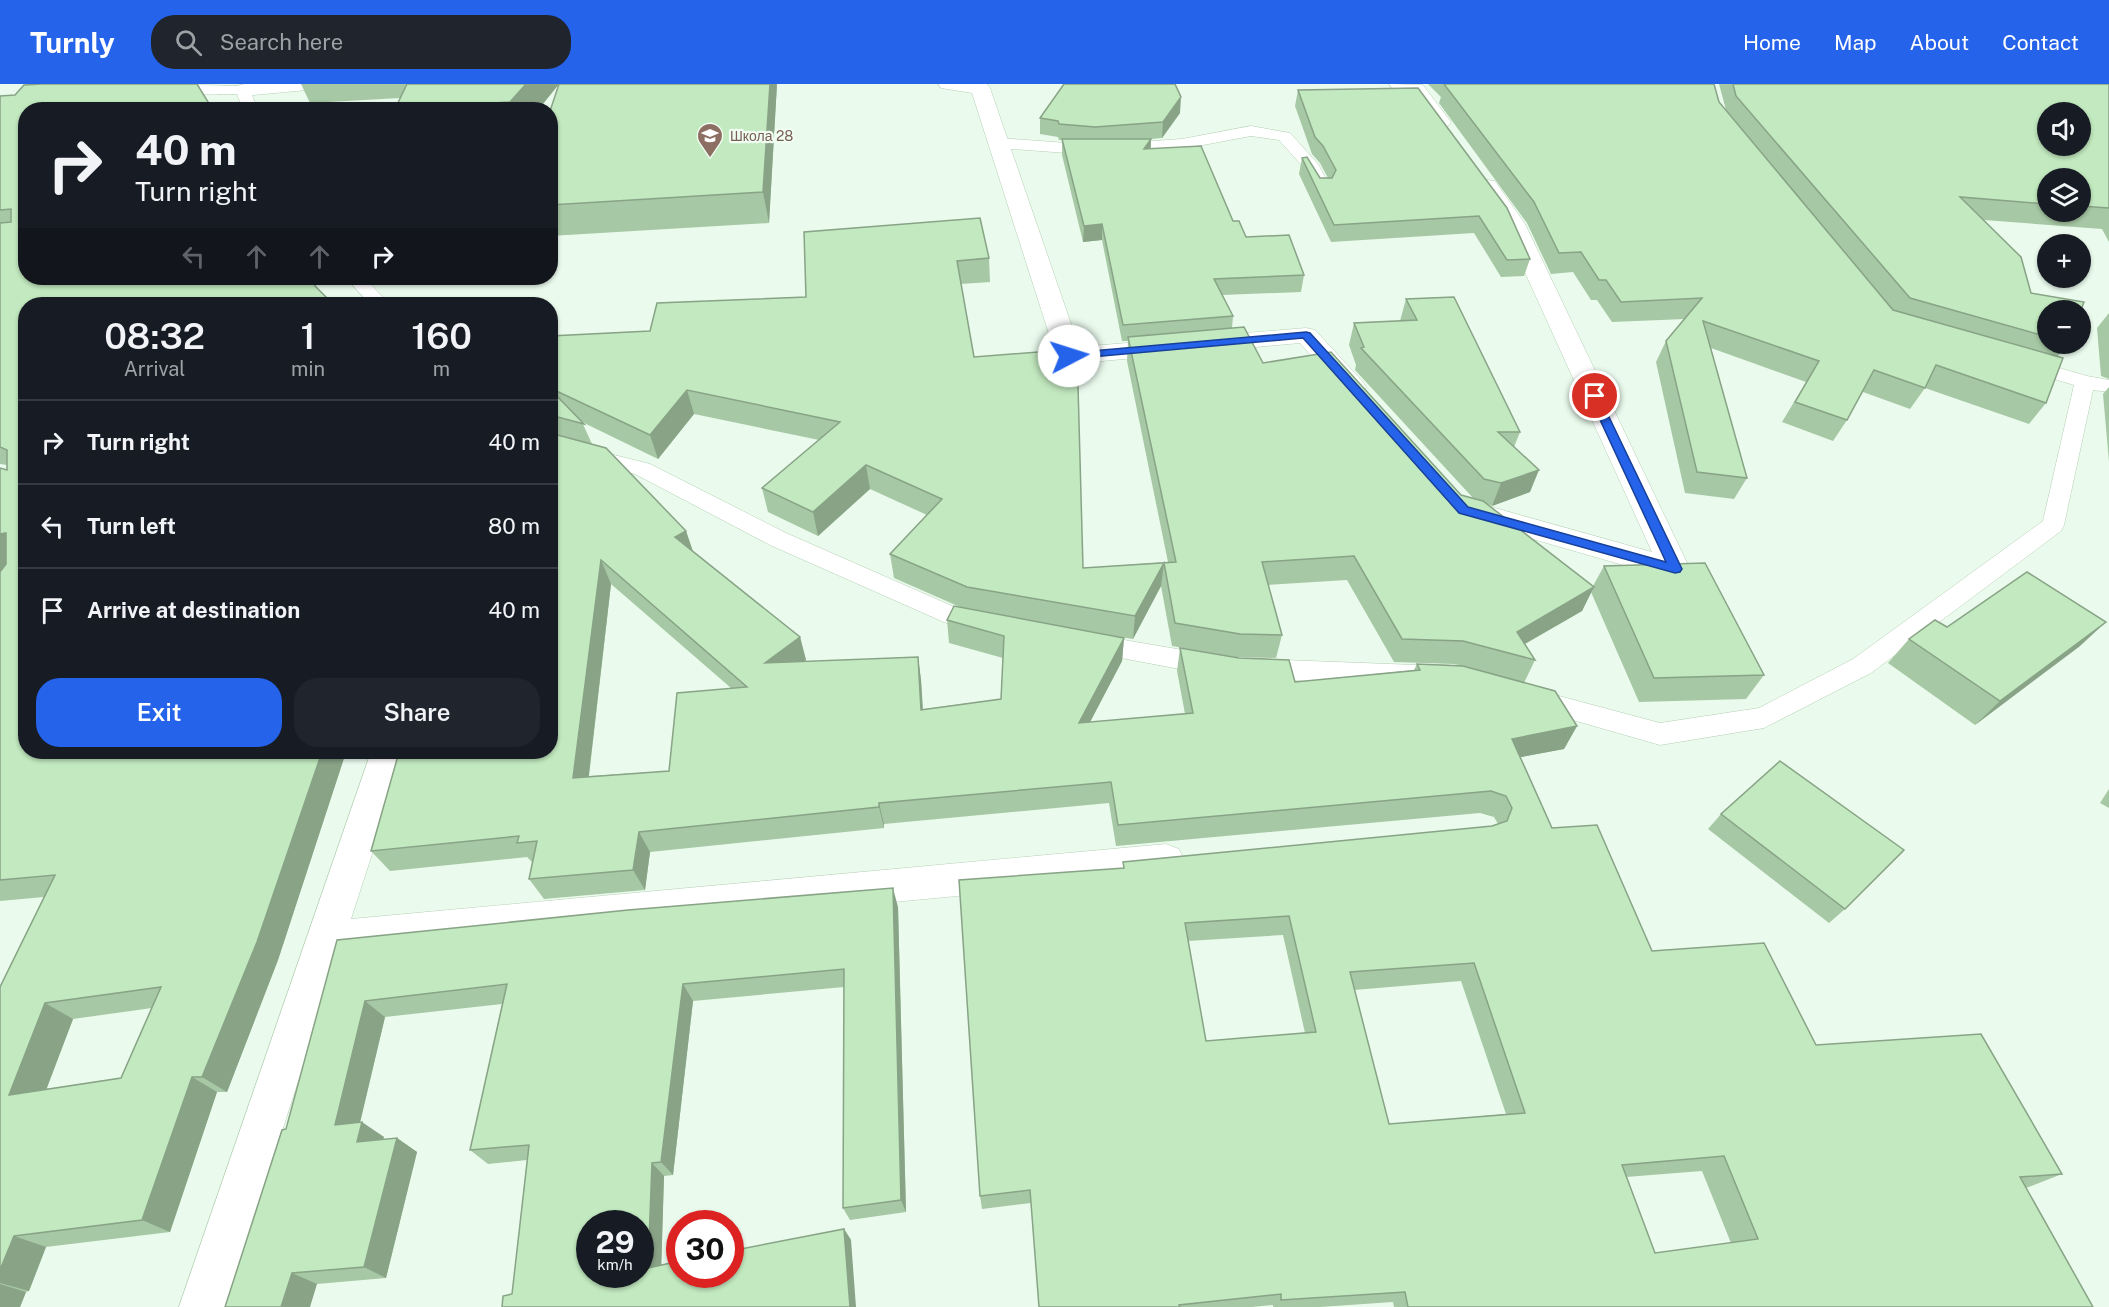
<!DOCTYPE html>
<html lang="en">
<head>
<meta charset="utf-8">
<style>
	:root { --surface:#171b24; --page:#20242c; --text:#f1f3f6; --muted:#9ea1a6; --line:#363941; --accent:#2563eb }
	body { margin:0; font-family:"Public Sans",sans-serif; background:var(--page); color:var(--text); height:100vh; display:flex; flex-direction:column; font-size:22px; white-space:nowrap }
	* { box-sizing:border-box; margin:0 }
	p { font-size:20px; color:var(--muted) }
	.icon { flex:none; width:33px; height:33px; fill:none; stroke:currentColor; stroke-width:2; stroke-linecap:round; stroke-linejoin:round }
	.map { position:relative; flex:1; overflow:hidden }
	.details { position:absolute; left:18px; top:213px; width:540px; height:462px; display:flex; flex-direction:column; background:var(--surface); border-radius:24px; box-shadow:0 2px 4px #0004 }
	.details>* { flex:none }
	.top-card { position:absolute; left:18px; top:18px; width:540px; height:183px; border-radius:24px; box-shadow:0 2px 4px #0004; background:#171b24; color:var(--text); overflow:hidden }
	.tools { position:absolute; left:2037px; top:18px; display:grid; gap:12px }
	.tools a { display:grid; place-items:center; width:54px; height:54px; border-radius:50%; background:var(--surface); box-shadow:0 2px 4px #0004; font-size:30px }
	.speed { position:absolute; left:576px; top:1126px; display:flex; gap:12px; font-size:30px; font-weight:700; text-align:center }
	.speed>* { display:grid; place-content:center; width:78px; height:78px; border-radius:50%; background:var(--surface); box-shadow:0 2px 4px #0004; line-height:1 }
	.speed small { font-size:15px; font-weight:400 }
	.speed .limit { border:9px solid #d22; background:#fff; color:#111 }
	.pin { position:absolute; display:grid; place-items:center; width:51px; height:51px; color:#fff; margin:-26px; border:3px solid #fff; border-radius:50%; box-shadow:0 2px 6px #0007 }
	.me { position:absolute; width:66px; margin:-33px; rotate:85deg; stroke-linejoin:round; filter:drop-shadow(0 0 4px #0008) }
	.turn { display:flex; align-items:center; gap:21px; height:126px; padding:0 18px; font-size:27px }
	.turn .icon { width:78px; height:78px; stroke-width:2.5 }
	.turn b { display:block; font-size:42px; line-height:51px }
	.lanes { display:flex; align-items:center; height:57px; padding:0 18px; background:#0003; justify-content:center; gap:30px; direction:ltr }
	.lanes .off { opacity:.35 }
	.eta { display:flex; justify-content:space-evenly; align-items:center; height:102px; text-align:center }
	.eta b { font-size:36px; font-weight:600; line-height:42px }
	.cta { display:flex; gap:12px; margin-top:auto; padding:12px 18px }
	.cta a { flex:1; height:69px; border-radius:24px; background:var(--accent); color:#fff; font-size:24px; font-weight:600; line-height:69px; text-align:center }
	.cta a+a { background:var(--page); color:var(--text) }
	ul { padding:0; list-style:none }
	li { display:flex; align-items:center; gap:18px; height:84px; padding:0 18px; border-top:2px solid var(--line) }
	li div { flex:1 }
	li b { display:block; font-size:22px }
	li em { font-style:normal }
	header { display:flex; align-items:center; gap:36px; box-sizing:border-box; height:84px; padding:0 30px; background:var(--accent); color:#fff }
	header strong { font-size:28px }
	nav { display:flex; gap:33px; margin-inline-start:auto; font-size:21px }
	.search { width:420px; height:54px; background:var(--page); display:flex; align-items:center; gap:15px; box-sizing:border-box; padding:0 21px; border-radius:24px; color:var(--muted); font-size:22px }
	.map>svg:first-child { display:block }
</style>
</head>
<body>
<header>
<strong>Turnly</strong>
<div class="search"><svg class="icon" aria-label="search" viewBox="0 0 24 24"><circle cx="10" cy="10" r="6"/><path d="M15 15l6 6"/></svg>Search here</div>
<nav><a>Home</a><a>Map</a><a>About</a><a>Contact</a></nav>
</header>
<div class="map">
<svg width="2109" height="1223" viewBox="0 0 2109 1223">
	<rect width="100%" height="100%" fill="#eafbed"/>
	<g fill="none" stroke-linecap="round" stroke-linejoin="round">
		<defs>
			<g id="lane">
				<path d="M156,0L243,2L250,6L258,26H243L237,10C218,10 168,14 156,0Z"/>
				<polygon points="1251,42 1290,49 1318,80 1330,102 1328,106 1316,106 1305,85 1279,56 1251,52 1182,65 1095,71 999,64 991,59 999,54 1095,61 1182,55"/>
				<polygon points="346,194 365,194 389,220 370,220"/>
				<polygon points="2025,274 2087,292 2109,296 2109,308 2093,306 2064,441 2061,447 1871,589 1764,644 1660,661 1524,622 1520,615 1524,608 1533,605 1660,639 1759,624 1853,575 2043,437 2074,301 2018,284 2015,280 2018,276"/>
				<polygon points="550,355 650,380 786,449 968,529 991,534 994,540 991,546 982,549 955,543 770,461 635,390 550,369"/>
				<polygon points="1089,550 1212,571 1221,574 1224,581 1221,588 1212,591 1089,568 1080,566 1077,559 1080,552"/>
				<polygon points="1257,575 1416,581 1425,584 1429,591 1425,598 1416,601 1257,595 1248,592 1244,585 1248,578"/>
			</g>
			<g id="street">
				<polygon points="245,0 317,0 314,4 307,6 243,12 236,10 233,6 236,2"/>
				<polygon points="938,0 987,0 990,4 1079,263 1306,244 1315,246 1362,297 1366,303 1362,309 1353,311 1344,309 1300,259 1069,280 1060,277 1056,272 972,9 941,4"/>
				<polygon points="1389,0 1423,1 1451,38 1448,42 1434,42 1409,9 1392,4"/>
				<polygon points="1487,96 1495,97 1525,140 1690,485 1686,493 1675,496 1460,434 1456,427 1460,420 1470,417 1652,468 1503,140 1476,102 1479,97"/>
				<polygon points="371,668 405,668 351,835 1166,760 1179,765 1184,776 1179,787 1166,792 339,871 225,1223 179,1223"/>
			</g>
		</defs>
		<use href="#lane" stroke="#b4cfb3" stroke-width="1"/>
		<use href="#street" stroke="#b4cfb3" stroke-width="1"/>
		<use href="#lane" fill="#fff" fill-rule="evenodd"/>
		<use href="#street" fill="#fff" fill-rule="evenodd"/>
	</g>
	<g fill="#a7c8a4" fill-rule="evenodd">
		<polygon points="301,0 777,0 769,139 550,152 550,27 559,0 538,26 395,26 395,25 400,14 310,19"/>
		<path d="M1428,0H1714L1719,18L1726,26L1719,0H2109V158L2102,145L1984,136L2031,209L2048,226V260H2068L2057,273L2046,319L2029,340L1925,304L1910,325L1863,308L1847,336L1833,357L1782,338L1806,298L1711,264L1747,394L1734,415L1685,409L1656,278L1666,257L1685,235L1612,238L1597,216H1591L1573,188L1551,190L1527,139L1439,19L1441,13ZM2048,94H2080V128H2048Z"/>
		<polygon points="1418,4 1530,175 1524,192 1501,193 1474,149 1331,158 1299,90 1302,74 1320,94 1328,94 1320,79 1312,70 1295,22 1298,6"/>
		<path d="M15,11L26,668H346L278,876L227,1008H217L170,1148L46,1163L29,1207L26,1208L20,1223H0V903L44,813L0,817V384L7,386V381L0,380V12ZM152,924L121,994L46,1005L73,935Z"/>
		<path d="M1180,29L1162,54L1151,55V64L1233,137L1246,153L1304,191L1301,208L1222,211L1233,232L1232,244L1263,279L1461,411L1473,414L1355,286L1356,281L1349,261L1354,239L1400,237L1406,215L1520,348L1514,363L1530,408L1492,422L1487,420L1593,502L1604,482L1764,591L1746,615L1639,618L1591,508L1582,527L1525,560L1535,576L1524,599L1577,642L1564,665L1520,673L1552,744L1652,867L1816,961L2062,1090L2026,1104L2093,1223H1394L1393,1218L1320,1223H1273V1221L1252,1223H1039L1031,1119L982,1125L980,1112L1123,784V778L1492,742L1498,740L1494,733L1480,729L1116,762L1109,719L884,740V744L650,768L645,806L544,815L529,795L533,779L527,773L390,787L371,767L550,668V252L650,247L806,213L804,148L989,174L990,198L961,200L974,273L1083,484L1168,478L1127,277L1128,257H1122L1102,156L1083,158L1062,71V56H1059L1058,53L1040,50V34ZM694,330L819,356L762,404L768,428L818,452L870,405L927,431L890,470L894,494L960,523L947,536L949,559L1003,574L1001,615L923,625L921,596L918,573L803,578L806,576L800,553L693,467L686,447L592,360L582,338L658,375ZM1347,496L1394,578L1454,580L1459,581L1417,580L1414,586L1295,598L1180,564L1177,587L1185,630L1090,638L1122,577L1124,554L1102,550L1133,555L1161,502L1172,562L1235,573L1276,574L1282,551L1268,501ZM611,500L731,604L669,687L589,692ZM1283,851L1305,949L1206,957L1188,857ZM1461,897L1506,1030L1389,1040L1354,906ZM1702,1087L1731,1159L1655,1169L1626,1093Z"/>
		<polygon points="2109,229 2109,295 2101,292 2097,244"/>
		<polygon points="2109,303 2109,378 2103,310"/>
		<polygon points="1947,543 2080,562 1975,641 1888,579 1909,555"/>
		<polygon points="2109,705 2109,724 2100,719"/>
		<polygon points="1721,730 1845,825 1829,839 1708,745"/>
		<polygon points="898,823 906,1128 850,1136 843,1124 844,903 693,917 673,1091 664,1092 661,1181 844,1145 851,1156 512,1210 527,1076 488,1080 470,1066 502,920 385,933 360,1039 384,1053 383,1055 397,1054 417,1068 386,1194 317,1200 225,1223 286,1045 337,856"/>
	</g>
	<g fill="#88a386">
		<polygon points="526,0 559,0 538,26 513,26 510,18"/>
		<polygon points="770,0 777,0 769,139 763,108"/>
		<polygon points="1181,13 1180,29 1162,54 1163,38"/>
		<polygon points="1151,55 1150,70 1144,65"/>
		<polygon points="1102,140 1102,156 1083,158 1084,142"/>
		<polygon points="687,306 694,330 658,375 650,351"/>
		<polygon points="866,381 870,405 818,452 813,428"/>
		<polygon points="1539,386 1530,408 1492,422 1501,399"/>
		<polygon points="686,447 694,471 675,453"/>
		<polygon points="6,449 26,468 0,497 0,450"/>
		<polygon points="601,476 611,500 586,715 573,694"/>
		<polygon points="1164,479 1161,502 1133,555 1135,532"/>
		<polygon points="1594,503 1582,527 1509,569 1517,548"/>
		<polygon points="2106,538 2080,562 1975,641 2000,617"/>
		<polygon points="800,553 806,576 772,602 765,579"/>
		<polygon points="1124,554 1122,577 1078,661 1079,639"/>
		<polygon points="918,573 921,596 924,648 921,626"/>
		<polygon points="1577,642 1564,665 1500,677 1512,655"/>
		<polygon points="322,668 346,668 278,876 227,1008 202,993"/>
		<polygon points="879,719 884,740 884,744 879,723"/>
		<polygon points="639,748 650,768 645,806 633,786"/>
		<polygon points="893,804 898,823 906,1128 901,1116"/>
		<polygon points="683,900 693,917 673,1091 661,1078"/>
		<polygon points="365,917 385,933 356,1055 335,1041"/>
		<polygon points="45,919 73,935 39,1025 9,1011"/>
		<polygon points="192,993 217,1008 170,1148 142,1136"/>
		<polygon points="362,1038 384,1053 378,1072 357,1058"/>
		<polygon points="397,1054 417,1068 386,1194 364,1183"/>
		<polygon points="652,1079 664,1092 661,1194 648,1184"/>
		<polygon points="844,1145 851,1156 856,1223 850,1223"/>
		<polygon points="14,1152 46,1163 29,1207 0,1199 0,1186"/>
		<polygon points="292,1189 317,1200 310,1223 281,1223"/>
		<polygon points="0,1200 26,1208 20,1223 0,1223"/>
	</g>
	<g fill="#c2e9bf" stroke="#88a386" stroke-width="1.5" fill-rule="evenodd">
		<path d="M42,0H197L213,26H26V194H310L316,203L333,220H26V668H322L257,858L202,993H192L142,1136L14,1152L0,1186V903L55,791L0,796V488L6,480V449L0,450V384L7,386V366L0,363V139L11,138V125L0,126V12L15,11L24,1ZM161,903L121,994L9,1011L45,919Z"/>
		<polygon points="407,0 526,0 510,18 395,25"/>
		<polygon points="559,0 770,0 763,108 550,121 550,27"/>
		<polygon points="1064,0 1175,0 1181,13 1163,38 1095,43 1059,40 1058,37 1040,34"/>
		<polygon points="1444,0 1714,0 1719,18 1893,226 2063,274 2046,319 1936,281 1925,304 1874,286 1847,336 1795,318 1819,277 1703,237 1747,394 1697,388 1666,257 1702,214 1621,218 1606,196 1599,196 1581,168 1559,169 1534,118"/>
		<path d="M1733,0H2109V124L2080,122V94H2048V120L1960,113L2021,173L2031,209L2084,218L2080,228V226H2048V253L1910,214L1736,12ZM2048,28H2080V62H2048Z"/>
		<polygon points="1418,4 1507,124 1530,175 1507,176 1479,132 1334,141 1302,74 1307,73 1320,94 1332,94 1336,86 1323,62 1315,53 1298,6"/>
		<polygon points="1062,55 1151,55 1144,65 1201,62 1233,137 1239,137 1246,153 1289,151 1304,191 1214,195 1233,232 1123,241 1102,140 1084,142"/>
		<polygon points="980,134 989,174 957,177 974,273 1077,265 1083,484 1176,478 1128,253 1244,243 1263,279 1331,268 1461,411 1483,417 1594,503 1517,548 1535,576 1463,557 1402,555 1354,472 1262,478 1282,551 1240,550 1175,539 1164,479 1135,532 967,503 890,470 942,415 866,381 813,428 762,404 840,338 687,306 650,351 550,304 550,252 650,247 657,219 806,213 804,148"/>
		<polygon points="1454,213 1520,348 1498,348 1539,386 1501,399 1484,395 1361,264 1364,263 1354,239 1417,236 1406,215"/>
		<polygon points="550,305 584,340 550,331"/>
		<path d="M550,349L606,364L686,447L675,453L800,553L765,579L918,573L921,626L1001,615L1004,552L947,536L954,522L1124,554L1079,639L1193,629L1180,564L1239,574L1289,576L1295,598L1420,586L1417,580L1463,582L1555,607L1577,642L1512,655L1552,744L1597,741L1652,867L1764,859L1816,961L1981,950L2062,1090L2020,1093L2093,1223H1408L1405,1208L1281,1216V1210L1179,1221L1180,1223H1039L1030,1106L980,1112L959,796L1124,784L1123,778L1492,742L1507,737L1512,724L1506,712L1491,707L1118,741L1111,698L879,719V723L639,748L633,786L529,795L537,757L517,759L519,752L371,767L399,668H550ZM601,476L747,603L677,609L669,687L573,694ZM1289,832L1316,948L1206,957L1185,839ZM1474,879L1525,1029L1389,1040L1350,888ZM1724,1072L1758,1155L1655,1169L1622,1081Z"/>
		<polygon points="1705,479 1764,591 1654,594 1604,482"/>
		<polygon points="2027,488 2106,538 2000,617 1909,555 1935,536 1947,543"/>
		<polygon points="1780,677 1904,766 1845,825 1721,730"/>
		<path d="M893,804L901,1116L843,1124L844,885L683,900L661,1078L652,1079L648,1184L680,1177V1191H730V1167L844,1145L850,1223H502L503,1212L512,1210L529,1061L470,1066L507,900L365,917L335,1041L362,1038L357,1058L397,1054L364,1183L292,1189L281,1223H225L282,1046L286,1045L337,856L628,826ZM590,1140H640V1191H590Z"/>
	</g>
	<polygon fill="#2563eb" stroke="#184099" stroke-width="1.5" points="1306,248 1310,249 1468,423 1666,478 1589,312 1595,309 1598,310 1682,485 1680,488 1675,489 1459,429 1303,254 1069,275 1064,272 1069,269"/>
	<defs>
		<symbol id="school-pin" viewBox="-11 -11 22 30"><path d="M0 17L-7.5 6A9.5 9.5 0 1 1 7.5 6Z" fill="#8d6e63" stroke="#f1fef2"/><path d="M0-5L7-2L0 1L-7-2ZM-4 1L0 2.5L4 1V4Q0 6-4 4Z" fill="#fff"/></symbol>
	</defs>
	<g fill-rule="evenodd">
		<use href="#school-pin" x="695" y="37" width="30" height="40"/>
	</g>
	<g text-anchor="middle" stroke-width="4.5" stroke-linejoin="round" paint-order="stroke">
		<g font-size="14" fill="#785e54" stroke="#f1fef2" text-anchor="start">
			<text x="730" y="57">Школа 28</text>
		</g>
	</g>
</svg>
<div class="tools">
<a><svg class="icon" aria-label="sound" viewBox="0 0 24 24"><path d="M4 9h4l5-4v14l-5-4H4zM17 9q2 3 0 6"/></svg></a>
<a><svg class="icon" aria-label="layers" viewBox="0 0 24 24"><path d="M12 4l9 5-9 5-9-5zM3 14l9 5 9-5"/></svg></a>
<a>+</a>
<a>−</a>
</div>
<div class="speed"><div>29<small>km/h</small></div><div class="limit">30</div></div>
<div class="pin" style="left:1595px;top:312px;background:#d93025"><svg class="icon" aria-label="arrive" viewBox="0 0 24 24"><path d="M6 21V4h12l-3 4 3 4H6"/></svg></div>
<svg class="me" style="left:1069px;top:272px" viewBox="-20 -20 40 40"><circle r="19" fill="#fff"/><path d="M0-13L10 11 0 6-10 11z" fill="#2563eb"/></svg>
<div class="top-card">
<div class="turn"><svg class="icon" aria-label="right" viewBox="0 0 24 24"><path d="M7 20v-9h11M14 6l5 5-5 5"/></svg><div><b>40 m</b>Turn right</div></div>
<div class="lanes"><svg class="icon off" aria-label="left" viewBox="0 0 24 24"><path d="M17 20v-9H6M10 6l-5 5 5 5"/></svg><svg class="icon off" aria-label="ahead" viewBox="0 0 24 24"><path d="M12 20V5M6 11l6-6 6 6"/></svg><svg class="icon off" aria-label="ahead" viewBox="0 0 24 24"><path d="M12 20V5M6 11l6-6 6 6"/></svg><svg class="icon" aria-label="right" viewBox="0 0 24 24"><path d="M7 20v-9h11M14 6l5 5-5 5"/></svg></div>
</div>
<section class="details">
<div class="eta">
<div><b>08:32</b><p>Arrival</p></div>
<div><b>1</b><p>min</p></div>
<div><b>160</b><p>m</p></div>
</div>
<ul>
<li><svg class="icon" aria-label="right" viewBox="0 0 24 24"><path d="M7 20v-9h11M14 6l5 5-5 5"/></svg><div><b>Turn right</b></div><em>40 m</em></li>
<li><svg class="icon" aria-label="left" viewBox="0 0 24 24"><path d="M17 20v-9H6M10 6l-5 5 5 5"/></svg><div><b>Turn left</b></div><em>80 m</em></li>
<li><svg class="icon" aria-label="arrive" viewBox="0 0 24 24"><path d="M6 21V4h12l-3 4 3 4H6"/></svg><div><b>Arrive at destination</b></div><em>40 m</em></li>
</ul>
<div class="cta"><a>Exit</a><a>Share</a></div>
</section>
</div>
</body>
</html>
